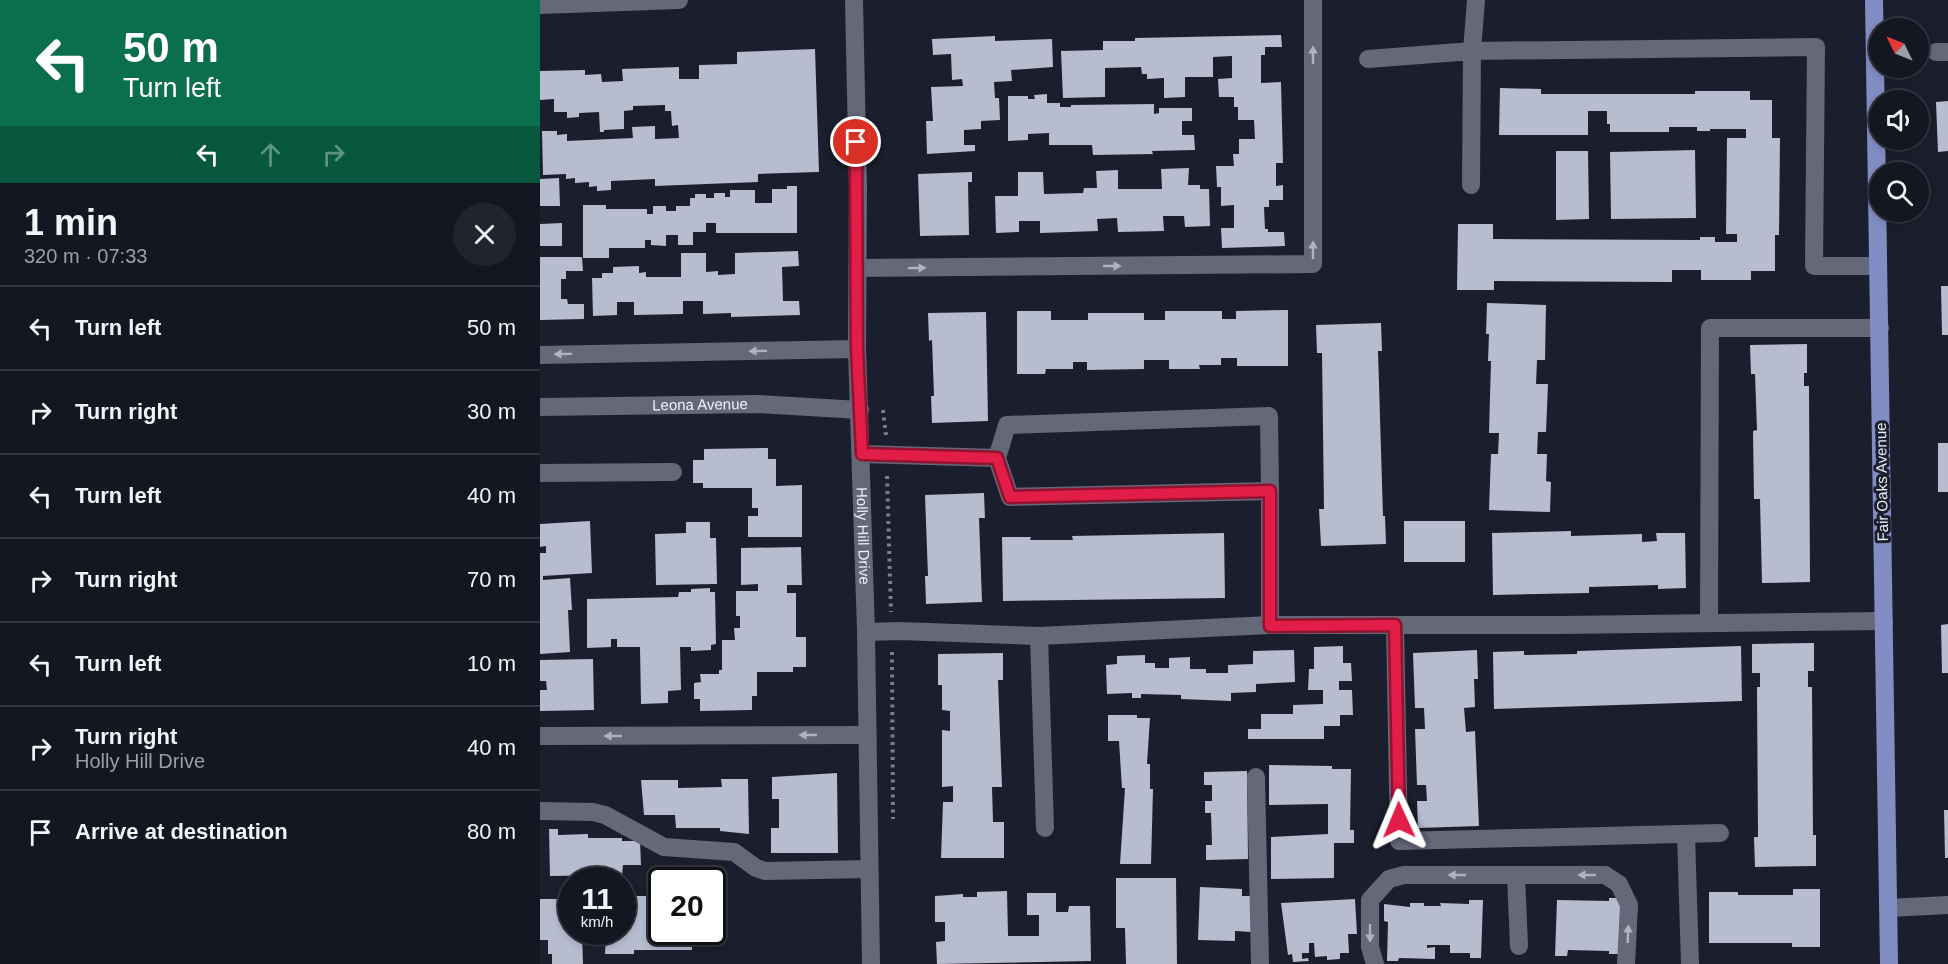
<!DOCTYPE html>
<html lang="en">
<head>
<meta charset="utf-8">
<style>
	:root { --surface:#141621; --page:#21232e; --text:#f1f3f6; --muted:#9d9fa5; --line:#33353f }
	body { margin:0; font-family:Helvetica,sans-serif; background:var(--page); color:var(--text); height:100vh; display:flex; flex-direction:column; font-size:22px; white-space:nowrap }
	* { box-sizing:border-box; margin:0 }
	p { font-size:20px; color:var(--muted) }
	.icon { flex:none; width:33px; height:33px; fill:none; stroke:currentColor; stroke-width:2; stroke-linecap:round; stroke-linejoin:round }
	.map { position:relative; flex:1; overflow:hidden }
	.sheet { display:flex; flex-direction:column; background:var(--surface); width:540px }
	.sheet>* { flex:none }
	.top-card { background:#0b6e4f; color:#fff; overflow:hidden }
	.needle { width:39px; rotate:313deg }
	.buttons { position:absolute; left:1329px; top:18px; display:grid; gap:12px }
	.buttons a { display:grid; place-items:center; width:60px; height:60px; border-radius:50%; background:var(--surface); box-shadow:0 3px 9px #0003,0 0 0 2px var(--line); font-size:30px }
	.speed { position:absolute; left:18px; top:867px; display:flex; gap:12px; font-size:30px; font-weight:700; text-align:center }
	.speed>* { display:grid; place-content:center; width:78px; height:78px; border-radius:50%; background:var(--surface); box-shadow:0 3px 9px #0003,0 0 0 2px var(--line); line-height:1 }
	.speed small { font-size:15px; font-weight:400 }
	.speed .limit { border:3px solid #111; border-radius:9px; background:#fff; color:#111 }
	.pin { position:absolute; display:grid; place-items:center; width:51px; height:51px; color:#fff; margin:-26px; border:3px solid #fff; border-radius:50%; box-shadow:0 2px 6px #0007 }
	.me { position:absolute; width:66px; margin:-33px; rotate:359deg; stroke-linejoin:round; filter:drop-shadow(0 0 4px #0008) }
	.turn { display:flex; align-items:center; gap:21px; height:126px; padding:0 24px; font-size:27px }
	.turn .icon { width:78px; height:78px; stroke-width:2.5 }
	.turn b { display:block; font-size:42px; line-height:51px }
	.lanes { display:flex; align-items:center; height:57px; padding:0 24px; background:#0003; justify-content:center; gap:30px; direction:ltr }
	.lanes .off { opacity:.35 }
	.round { display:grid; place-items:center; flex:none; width:63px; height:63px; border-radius:32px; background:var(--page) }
	.summary { display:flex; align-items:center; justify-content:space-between; height:102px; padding:0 24px }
	h1 { font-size:36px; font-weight:700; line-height:45px }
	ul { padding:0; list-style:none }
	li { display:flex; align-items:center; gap:18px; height:84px; padding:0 24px; border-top:2px solid var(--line) }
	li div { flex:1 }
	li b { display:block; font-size:22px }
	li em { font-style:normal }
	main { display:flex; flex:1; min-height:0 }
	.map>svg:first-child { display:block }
</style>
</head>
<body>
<main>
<section class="sheet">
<div class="top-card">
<div class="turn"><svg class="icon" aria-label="left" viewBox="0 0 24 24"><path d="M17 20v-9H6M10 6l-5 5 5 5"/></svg><div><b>50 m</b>Turn left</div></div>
<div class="lanes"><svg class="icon" aria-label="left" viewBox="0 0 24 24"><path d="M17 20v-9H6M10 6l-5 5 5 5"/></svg><svg class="icon off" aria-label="ahead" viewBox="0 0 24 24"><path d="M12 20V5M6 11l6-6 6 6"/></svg><svg class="icon off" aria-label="right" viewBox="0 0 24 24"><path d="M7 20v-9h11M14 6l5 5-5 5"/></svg></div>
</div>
<div class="summary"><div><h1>1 min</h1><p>320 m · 07:33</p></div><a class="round"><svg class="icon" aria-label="close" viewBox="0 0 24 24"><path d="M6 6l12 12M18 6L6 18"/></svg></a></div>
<ul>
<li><svg class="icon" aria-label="left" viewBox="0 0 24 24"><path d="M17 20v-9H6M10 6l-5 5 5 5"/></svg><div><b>Turn left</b></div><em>50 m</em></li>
<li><svg class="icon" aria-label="right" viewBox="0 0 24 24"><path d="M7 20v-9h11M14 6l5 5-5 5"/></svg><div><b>Turn right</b></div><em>30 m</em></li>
<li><svg class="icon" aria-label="left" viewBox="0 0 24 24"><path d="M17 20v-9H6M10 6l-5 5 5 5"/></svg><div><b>Turn left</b></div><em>40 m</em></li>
<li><svg class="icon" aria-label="right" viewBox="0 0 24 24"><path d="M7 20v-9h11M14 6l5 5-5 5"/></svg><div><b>Turn right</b></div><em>70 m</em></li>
<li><svg class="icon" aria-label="left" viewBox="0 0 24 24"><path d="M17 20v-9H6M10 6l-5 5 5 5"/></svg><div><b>Turn left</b></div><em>10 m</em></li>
<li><svg class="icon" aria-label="right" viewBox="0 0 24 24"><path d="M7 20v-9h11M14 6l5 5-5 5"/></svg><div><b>Turn right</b><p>Holly Hill Drive</p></div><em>40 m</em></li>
<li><svg class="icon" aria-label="arrive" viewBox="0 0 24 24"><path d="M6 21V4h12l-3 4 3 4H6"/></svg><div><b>Arrive at destination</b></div><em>80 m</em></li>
</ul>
</section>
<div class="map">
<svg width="1408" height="964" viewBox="0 0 1408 964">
	<rect width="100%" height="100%" fill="#1b1e2c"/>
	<g fill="#b7bccf">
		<polygon points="741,35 742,47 725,47 725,55 721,55 721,83 741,82 743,163 736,163 736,186 743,185 743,200 729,200 729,207 724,207 725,229 728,229 728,232 744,232 745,246 682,248 681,228 694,228 694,205 681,206 681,187 677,187 676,166 694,166 693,154 699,154 699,139 715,139 714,120 698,120 698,107 694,107 694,97 679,97 678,79 692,78 692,56 673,57 673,77 645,77 645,97 624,98 624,78 607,79 607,74 602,74 601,67 565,68 565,97 523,98 521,51 563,50 563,41 595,41 595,38"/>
		<polygon points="455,36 455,41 512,39 513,67 471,70 472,81 454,82 455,98 459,98 460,120 441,121 441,129 424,130 424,145 435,145 435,151 387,154 386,121 393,121 391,87 423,86 422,79 412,80 411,54 393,55 392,39"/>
		<polygon points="275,49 279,172 218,174 218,182 115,186 115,179 71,181 71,190 57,191 57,186 49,187 49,182 35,183 35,178 26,179 26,174 3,175 2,131 17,131 17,135 27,134 27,141 93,138 92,127 115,126 115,139 139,138 138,125 132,126 131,111 125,111 125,105 93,106 93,110 84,111 84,129 64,130 64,132 60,132 59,112 39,113 39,117 27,118 27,112 14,112 14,99 0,100 0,71 45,70 45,75 61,74 62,82 83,81 82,69 139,67 139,79 159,79 159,65 197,64 197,52"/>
		<polygon points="960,88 1001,89 1001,94 1155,94 1155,91 1210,91 1210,100 1232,100 1232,138 1240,138 1239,235 1235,235 1235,271 1211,271 1211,280 1161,280 1161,270 1132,270 1132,282 954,281 954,290 917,290 918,224 953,224 953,239 1160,240 1160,237 1175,237 1175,242 1197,242 1197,234 1186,234 1187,138 1206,138 1206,129 1170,129 1170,131 1157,131 1157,127 1129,127 1129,132 1070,132 1070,124 1067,124 1067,111 1048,111 1048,135 959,135"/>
		<polygon points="507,94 507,103 520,103 520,107 531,107 531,105 614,104 614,114 619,113 619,108 652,108 652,121 642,121 642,135 654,135 655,150 612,151 613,154 553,155 552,145 509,145 509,133 488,134 488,140 468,141 468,96 488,96 488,99 495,99 494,95"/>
		<polygon points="1408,101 1408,151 1398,152 1396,102"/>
		<polygon points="1155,150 1156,218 1071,219 1070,152"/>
		<polygon points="1016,151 1048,151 1049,219 1016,220"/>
		<polygon points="649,168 648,185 660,185 660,189 669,189 670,226 645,227 644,216 623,216 624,231 578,232 577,218 557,219 558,231 500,233 500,221 479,221 479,232 456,233 455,196 478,196 478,172 503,172 504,194 543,193 544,188 557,188 556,171 578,170 578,189 622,189 621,169"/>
		<polygon points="432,172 432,182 428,182 429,235 380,236 378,174"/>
		<polygon points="19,178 20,206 0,206 0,179"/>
		<polygon points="247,186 257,186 257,233 176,233 176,223 166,223 166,232 153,232 153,245 138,245 138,235 126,235 126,246 111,245 111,240 105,240 105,248 69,248 69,258 43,258 43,205 66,205 66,209 107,209 107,214 113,214 113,206 126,206 126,211 136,211 136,206 150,206 150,198 155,198 155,194 166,194 166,198 174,198 174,193 185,193 185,197 190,197 190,190 215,190 215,203 232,203 232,189 247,189"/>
		<polygon points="22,223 22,246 0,246 0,224"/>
		<polygon points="258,251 259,266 242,267 243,301 259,301 260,315 191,317 191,313 163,314 163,301 143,301 143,314 94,315 94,302 77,302 77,315 53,316 52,278 62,278 62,273 73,273 73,267 99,266 99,273 106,272 106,277 141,277 141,253 166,253 166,272 178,271 178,275 195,274 195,253"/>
		<polygon points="0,257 42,257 43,271 26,271 26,279 21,279 21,299 27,299 28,304 44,304 44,319 0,320"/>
		<polygon points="1401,286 1408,286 1408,335 1402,335"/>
		<polygon points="947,303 1006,305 1005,360 997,360 996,384 1008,384 1006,432 998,432 997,454 1007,454 1006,481 1011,482 1010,512 949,510 951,454 958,454 959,433 949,433 951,361 948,361 949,334 946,334"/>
		<polygon points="748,310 748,366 697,366 697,358 681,358 681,365 659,365 660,369 629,369 629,360 604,360 604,369 547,370 547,362 533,362 533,369 506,369 505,374 477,374 477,311 511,311 511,320 548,320 548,313 604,313 604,320 625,320 625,311 682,311 682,319 696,319 696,311"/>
		<polygon points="446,312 448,421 392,423 391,396 394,396 392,340 389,341 388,313"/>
		<polygon points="841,323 842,351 838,351 843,516 845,516 846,544 781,546 779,509 784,509 782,353 777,353 776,325"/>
		<polygon points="1267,344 1267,373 1264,373 1264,386 1269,386 1270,582 1222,583 1220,499 1214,499 1213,431 1217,430 1215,374 1211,374 1210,345"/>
		<rect x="1398" y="443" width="10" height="49"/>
		<polygon points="228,448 228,459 236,459 236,486 262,485 262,537 208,537 208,516 218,516 218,508 212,508 212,488 163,488 163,483 153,483 153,460 164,460 164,449"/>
		<polygon points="444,493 445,518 439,518 442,602 386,604 385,576 388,576 385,495"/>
		<polygon points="50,521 52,573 3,576 3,580 30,578 32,610 28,610 30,652 0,654 0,553 6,553 6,546 0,547 0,524"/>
		<rect x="864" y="521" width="61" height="41"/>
		<polygon points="146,522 170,522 170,538 176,538 177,584 116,585 115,534 146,533"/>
		<polygon points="1031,531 1031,536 1102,534 1102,542 1117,541 1116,533 1145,533 1146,588 1118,589 1118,585 1049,587 1049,593 953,595 952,533"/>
		<polygon points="684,533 685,598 463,601 462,537 491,537 490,540 533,540 532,536"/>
		<polygon points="261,547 262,585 247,585 247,593 256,593 256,637 266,637 266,667 253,667 253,672 217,672 217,696 212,696 212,710 160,711 160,699 154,699 154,683 161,682 160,674 179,674 179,670 182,670 182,640 195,640 194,628 200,628 200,616 196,616 196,591 218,591 218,584 201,585 201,548"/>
		<polygon points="170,588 170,592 175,592 176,644 171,645 171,650 151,651 151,647 140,647 141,690 128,691 128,703 101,704 100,647 77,647 77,639 71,639 71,647 47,648 47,599 138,597 139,592 151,592 151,589"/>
		<polygon points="1408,624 1408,673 1402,673 1401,625"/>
		<polygon points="1274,643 1274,671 1268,671 1268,687 1272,687 1273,835 1276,835 1276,866 1215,867 1214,837 1218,837 1217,687 1220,687 1220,673 1212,673 1212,644"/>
		<polygon points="803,646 803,663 811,663 812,681 799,681 799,690 812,690 813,715 800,715 800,726 784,726 784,739 708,739 708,729 721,729 721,714 753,714 753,705 783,704 783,690 768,690 769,669 774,669 774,647"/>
		<polygon points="1201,646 1202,701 954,709 953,652 984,651 984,655 1037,654 1037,651"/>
		<polygon points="754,650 755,682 716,684 716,692 691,693 691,701 641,699 641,695 601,694 601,698 592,698 592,693 567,694 566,665 577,664 577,656 605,655 605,663 615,663 615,668 629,668 629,658 650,657 650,669 666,669 666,673 688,673 688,665 713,664 713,651"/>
		<polygon points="937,650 938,679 934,679 935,707 924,708 926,732 935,731 939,826 878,828 877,801 887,801 886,785 877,785 875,729 885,729 884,708 875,708 873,653"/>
		<polygon points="463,653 463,680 458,680 462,787 452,787 453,822 464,822 464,858 401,858 403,802 413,802 413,786 402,787 402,730 410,731 410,711 402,710 402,685 398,685 398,654"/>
		<polygon points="53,659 54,710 0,711 0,690 7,690 6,681 0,681 0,660"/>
		<polygon points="568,715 597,715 597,718 610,718 607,764 610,764 610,789 613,789 611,864 580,864 585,788 582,788 579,741 568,741"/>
		<polygon points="729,765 792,766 792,769 811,769 810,830 814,830 814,843 794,843 794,878 731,879 731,837 788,834 788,804 729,805"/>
		<polygon points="707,771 708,859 666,860 666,845 672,845 671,813 665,813 665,801 672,801 672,785 664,785 664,772"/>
		<polygon points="297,773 298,853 231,853 231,828 239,828 239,799 232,799 232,777"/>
		<polygon points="181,779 208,779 209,834 180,831 180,828 136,828 135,815 104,815 101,780 138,780 138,788 182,787"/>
		<polygon points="1404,810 1408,810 1408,858 1405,858"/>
		<polygon points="9,829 18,829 18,835 48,834 48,838 82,838 82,841 100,841 101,865 83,865 82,875 10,876"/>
		<polygon points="576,878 636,878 637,964 586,964 585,928 576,928"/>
		<polygon points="660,887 702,889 702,896 718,896 712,932 695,931 695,941 658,940"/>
		<polygon points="1253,889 1280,889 1280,947 1252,947 1252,943 1169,943 1169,892 1198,892 1198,895 1253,895"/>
		<polygon points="467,891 468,936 499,936 499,915 487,915 487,893 516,893 516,912 528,912 529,906 550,906 551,961 397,964 396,942 405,941 405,922 395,922 395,896 423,894 423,897 437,897 437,892"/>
		<polygon points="82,896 122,896 122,932 152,932 152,950 94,950 94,954 65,954 66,932 82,932"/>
		<polygon points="1069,898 1082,898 1080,954 1069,954 1069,951 1028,950 1027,956 1015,956 1017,900 1069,901"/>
		<polygon points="0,899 32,899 32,932 42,932 43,964 12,964 12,954 8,954 8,940 0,940"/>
		<polygon points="815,899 817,934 808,934 809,953 800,953 800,959 787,960 787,956 775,957 774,943 769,943 769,953 762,953 762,959 768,958 769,961 753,962 752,954 748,955 741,903"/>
		<polygon points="929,900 943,900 941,958 930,958 930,953 910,953 910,945 887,945 887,948 895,947 895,959 859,958 858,961 847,961 848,922 844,921 844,904 870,907 870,903 884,903 884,906 901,906 900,903 929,904"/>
	</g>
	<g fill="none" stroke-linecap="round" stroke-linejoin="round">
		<g stroke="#7c7f8b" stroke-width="4" stroke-dasharray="3 4.5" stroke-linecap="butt">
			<polyline points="343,410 346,435"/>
			<polyline points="347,476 351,612"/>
			<polyline points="352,652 353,819"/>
		</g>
		<g stroke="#646879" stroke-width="18">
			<path id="s1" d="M314,0L318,187L317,349L326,632L331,964"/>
			<polyline points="936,0 932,51 1276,47 1274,266 1338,266"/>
			<polyline points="0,5 139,0"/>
			<polyline points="1396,52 1408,52"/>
			<polyline points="828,59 932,51 931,185"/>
			<polyline points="318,268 773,264 773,0"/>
			<polyline points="0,355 317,349"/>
			<path id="s2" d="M0,407L218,404L320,410"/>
			<polygon points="729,416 730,491 470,497 457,458 467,425"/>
			<polyline points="322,454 457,458"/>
			<polyline points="0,473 133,472"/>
			<polyline points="1169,623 1170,328 1340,328"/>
			<polyline points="730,625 1021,625 1344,621"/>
			<polyline points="855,625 859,841 1180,833"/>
			<polyline points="326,632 360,631 499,636"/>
			<polyline points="0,736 326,735"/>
			<polyline points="716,777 720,964"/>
			<polyline points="2,811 53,812 65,815 124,847 194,852 216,868 225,871 329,869"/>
			<polyline points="505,828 499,636 730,625 730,491"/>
			<polyline points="1146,834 1150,964"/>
			<polyline points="976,875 979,946"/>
			<polyline points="1348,908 1408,905"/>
			<polyline points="835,964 830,947 830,900 849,879 864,875 1065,875 1079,884 1089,905 1086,964"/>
		</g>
		<polyline stroke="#818dc3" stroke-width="18" points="1334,0 1349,964"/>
	</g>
	<defs><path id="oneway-solid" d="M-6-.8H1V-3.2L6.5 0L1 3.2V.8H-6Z" transform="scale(1.5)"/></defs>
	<g fill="#afb3c0">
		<use href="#oneway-solid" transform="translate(773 55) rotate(-90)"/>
		<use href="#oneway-solid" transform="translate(773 250) rotate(-90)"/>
		<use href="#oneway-solid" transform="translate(572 266)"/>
		<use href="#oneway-solid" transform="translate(377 268) rotate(-1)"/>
		<use href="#oneway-solid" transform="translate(218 351) rotate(179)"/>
		<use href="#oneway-solid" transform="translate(23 354) rotate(179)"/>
		<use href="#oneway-solid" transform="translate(268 735) rotate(180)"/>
		<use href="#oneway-solid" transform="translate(73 736) rotate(180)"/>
		<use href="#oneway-solid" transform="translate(917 875) rotate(180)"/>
		<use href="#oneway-solid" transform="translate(1047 875) rotate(180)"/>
		<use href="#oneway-solid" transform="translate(830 933) rotate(90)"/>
		<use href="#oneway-solid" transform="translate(1088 934) rotate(-88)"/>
	</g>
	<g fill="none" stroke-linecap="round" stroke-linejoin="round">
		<defs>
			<polyline id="route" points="316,142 317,349 322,454 457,458 470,497 730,491 730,626 855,625 859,820"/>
		</defs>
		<use href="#route" stroke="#92132f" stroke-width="15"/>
		<use href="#route" stroke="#e11d48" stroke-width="10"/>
	</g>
	<g text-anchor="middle" stroke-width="6" stroke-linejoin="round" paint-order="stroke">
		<g font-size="15" fill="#edf0fa" stroke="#1b1e2c">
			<text dy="5" stroke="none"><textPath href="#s2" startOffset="160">Leona Avenue</textPath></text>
			<text transform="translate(1342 482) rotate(-91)" y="5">Fair Oaks Avenue</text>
			<text dy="5" stroke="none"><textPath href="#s1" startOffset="536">Holly Hill Drive</textPath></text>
		</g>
	</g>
</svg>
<div class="buttons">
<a><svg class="needle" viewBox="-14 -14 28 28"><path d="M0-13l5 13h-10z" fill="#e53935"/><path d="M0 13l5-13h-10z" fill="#9d9fa5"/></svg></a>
<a><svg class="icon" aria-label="sound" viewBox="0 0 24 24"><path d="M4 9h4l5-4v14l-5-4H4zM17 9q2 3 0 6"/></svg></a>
<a><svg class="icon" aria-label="search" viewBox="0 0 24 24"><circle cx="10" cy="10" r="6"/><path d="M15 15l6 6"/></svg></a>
</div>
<div class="speed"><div>11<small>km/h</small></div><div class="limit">20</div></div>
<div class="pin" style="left:316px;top:142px;background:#d93025"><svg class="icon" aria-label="arrive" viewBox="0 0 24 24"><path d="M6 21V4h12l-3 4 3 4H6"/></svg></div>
<svg class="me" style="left:859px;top:820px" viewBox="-20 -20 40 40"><path d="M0-17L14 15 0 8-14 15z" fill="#e11d48" stroke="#fff" stroke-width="4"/></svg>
</div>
</main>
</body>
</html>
